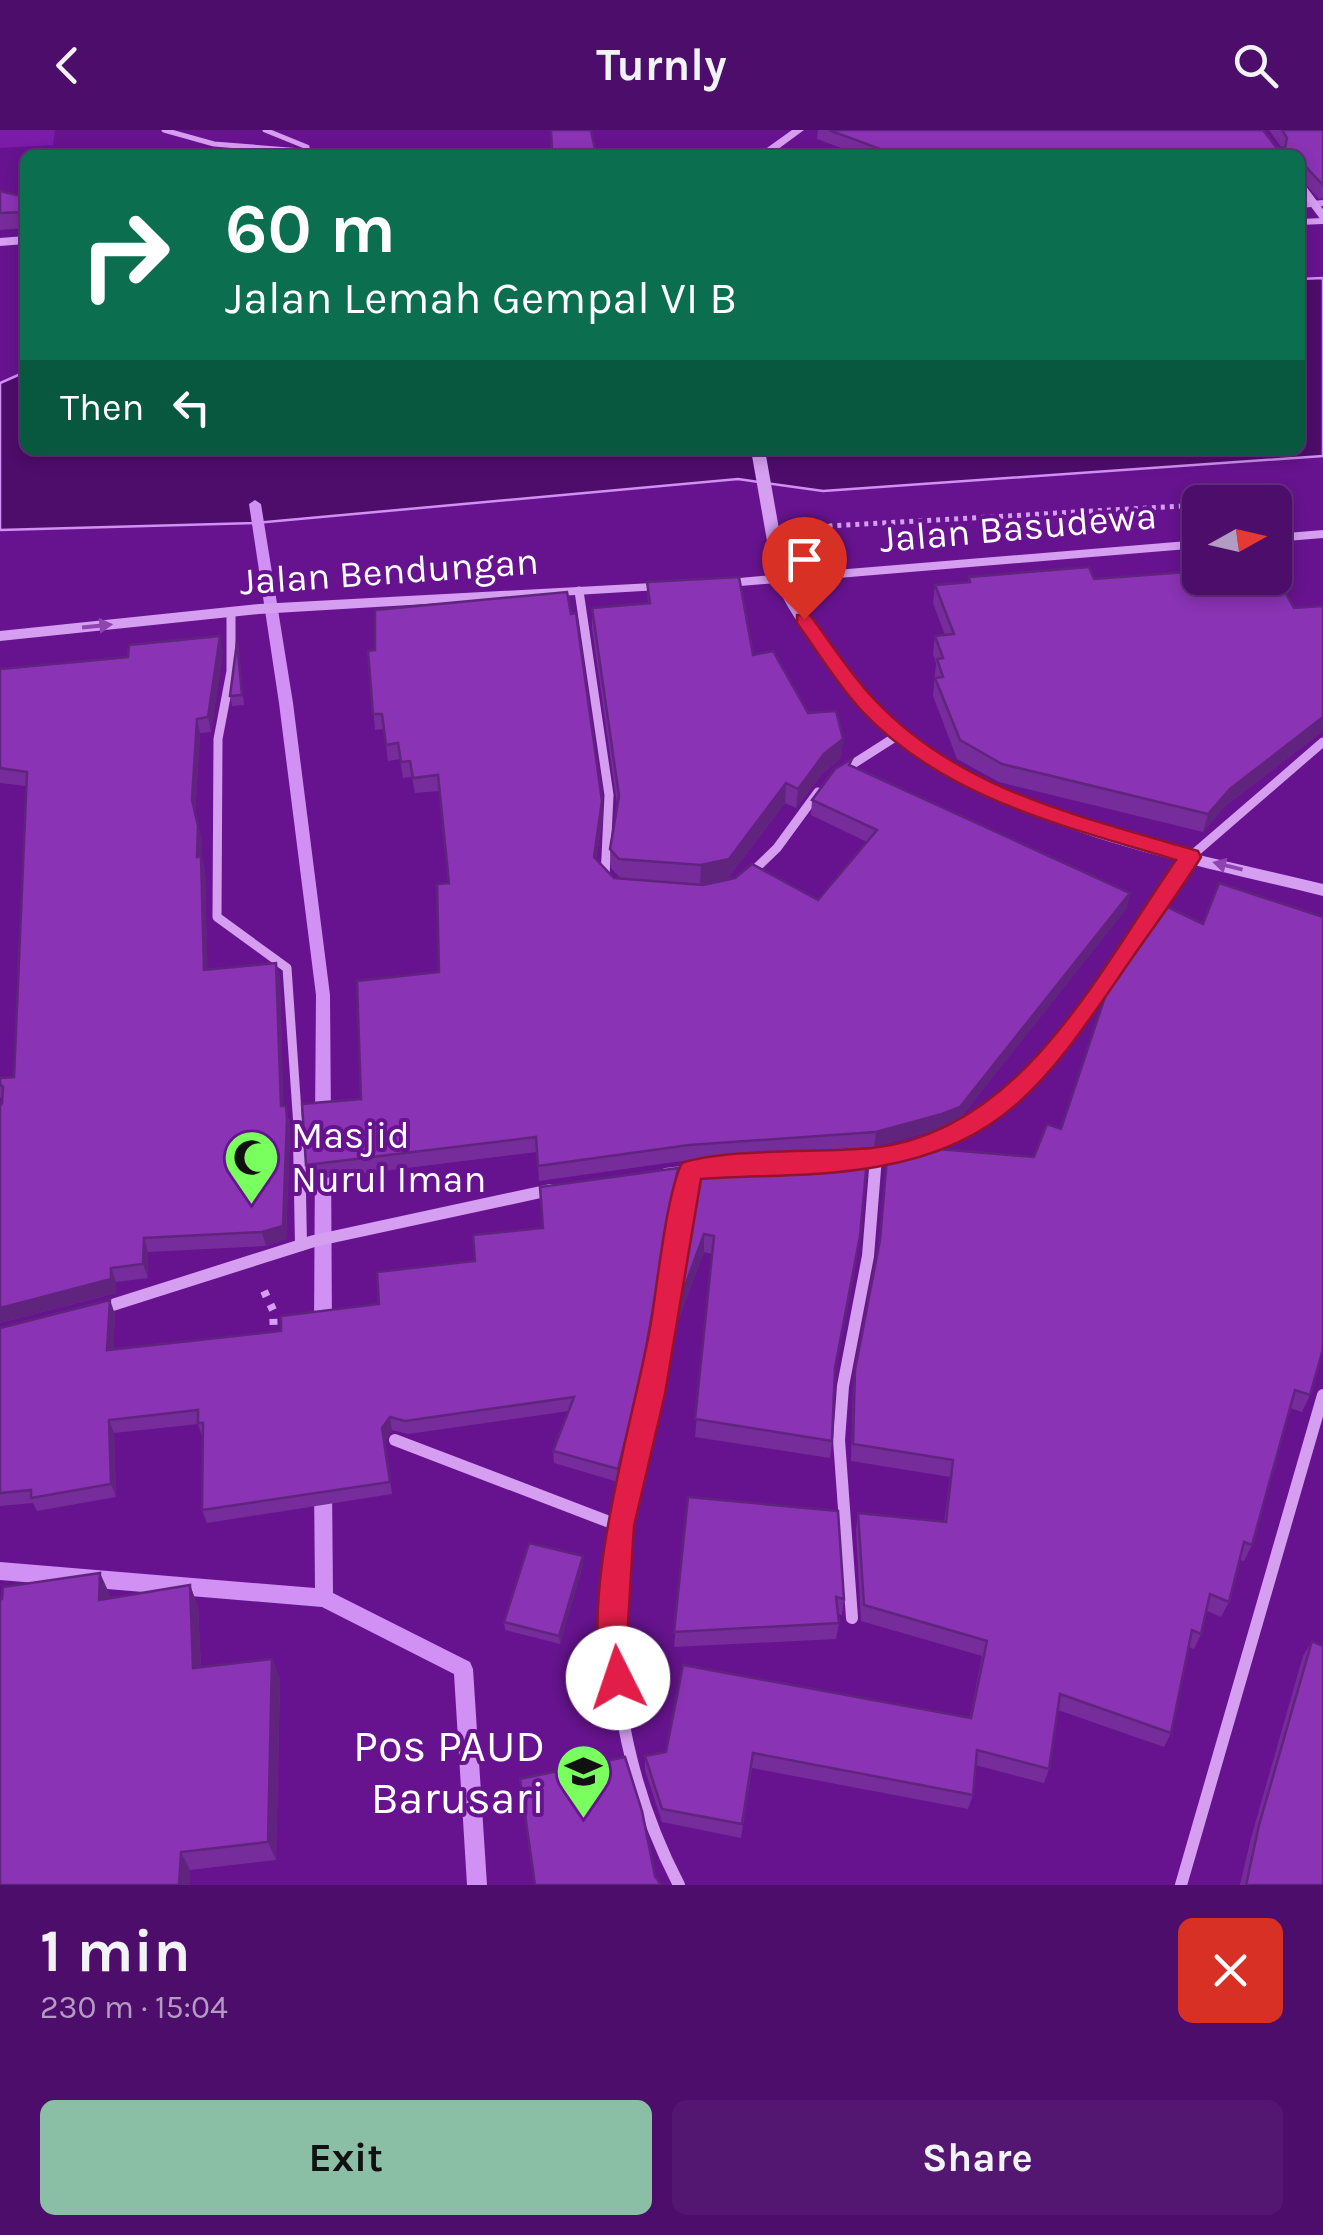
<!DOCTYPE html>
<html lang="en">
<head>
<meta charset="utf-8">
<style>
	:root { --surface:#4d0e6b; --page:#541771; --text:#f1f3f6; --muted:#b39cc1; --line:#642e7e; --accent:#8abfa5 }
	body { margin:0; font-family:Karla,sans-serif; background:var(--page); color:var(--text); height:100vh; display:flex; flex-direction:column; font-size:38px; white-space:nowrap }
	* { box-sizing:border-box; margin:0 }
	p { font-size:32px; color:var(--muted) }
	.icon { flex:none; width:55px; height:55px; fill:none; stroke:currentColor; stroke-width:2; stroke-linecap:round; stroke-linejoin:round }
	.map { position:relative; height:1755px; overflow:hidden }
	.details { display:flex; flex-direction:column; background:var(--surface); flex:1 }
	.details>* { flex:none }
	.guide { position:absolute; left:20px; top:20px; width:1285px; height:305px; border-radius:15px; box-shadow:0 5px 15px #0003,0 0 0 2px var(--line); background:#0b6e4f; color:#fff; overflow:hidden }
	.needle { width:65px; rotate:82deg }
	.buttons { position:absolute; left:1182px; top:355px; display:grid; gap:20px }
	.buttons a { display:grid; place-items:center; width:110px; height:110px; border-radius:15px; background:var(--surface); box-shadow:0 5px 15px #0003,0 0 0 2px var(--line); font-size:50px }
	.pin { position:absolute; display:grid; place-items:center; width:85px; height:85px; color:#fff; margin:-102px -42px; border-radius:50% 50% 50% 0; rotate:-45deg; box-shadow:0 0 10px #0007 }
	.pin .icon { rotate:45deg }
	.me { position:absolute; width:110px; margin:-55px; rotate:356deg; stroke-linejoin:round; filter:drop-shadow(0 0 8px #0008) }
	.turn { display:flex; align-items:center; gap:35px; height:210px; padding:0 40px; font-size:45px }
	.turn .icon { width:130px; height:130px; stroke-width:2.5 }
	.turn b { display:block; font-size:70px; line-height:85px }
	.then { display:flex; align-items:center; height:95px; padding:0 40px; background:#0003; gap:20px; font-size:38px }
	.round { display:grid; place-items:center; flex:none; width:105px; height:105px; border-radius:15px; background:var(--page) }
	.headline { display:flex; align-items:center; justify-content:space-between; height:170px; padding:0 40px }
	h1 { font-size:60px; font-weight:700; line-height:75px }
	.button { display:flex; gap:20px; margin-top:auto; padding:20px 40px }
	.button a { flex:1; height:115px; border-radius:15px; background:var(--accent); color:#111; font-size:40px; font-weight:700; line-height:115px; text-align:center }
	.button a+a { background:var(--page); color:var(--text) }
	header { display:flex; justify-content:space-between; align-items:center; height:130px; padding:0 40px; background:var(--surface); font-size:45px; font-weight:700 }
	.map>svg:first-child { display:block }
</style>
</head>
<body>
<header><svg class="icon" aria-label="back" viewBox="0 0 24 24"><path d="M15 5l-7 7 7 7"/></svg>Turnly<svg class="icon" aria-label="search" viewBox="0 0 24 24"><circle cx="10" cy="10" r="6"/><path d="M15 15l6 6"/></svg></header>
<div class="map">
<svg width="1323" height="1755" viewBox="0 0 1323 1755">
	<rect width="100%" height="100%" fill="#67138f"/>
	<polygon fill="#7a1ba9" points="0,0 55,0 53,15 0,18"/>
	<polygon fill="#4e0c6b" stroke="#d190f4" stroke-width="2.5" points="1323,148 1323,326 823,361 738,349 255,393 0,400 0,253 25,242 25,320 1300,320 1300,149"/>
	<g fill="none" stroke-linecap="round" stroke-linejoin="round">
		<g fill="#d190f4" fill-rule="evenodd">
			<polygon points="1323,70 1323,76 1300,78 1300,72"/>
			<polygon points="255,370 261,374 293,573 330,865 331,991 329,995 317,995 315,991 316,865 279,573 249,374"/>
			<polygon points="323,1023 329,1024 331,1029 332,1201 329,1206 323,1208 317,1206 314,1201 315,1029 317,1024"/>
			<polygon points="323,1346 329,1348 332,1354 333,1463 470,1532 473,1539 487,1755 467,1755 454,1544 322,1477 0,1450 0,1432 315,1458 314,1354 317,1348"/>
		</g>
		<g stroke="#d59ef1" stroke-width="5" stroke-dasharray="4 5" stroke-linecap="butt">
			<polyline points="1271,372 1289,372"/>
			<polyline points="835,415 830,396 1200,375"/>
		</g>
		<polyline stroke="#d59ef1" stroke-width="8" stroke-dasharray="6 9" stroke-linecap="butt" points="264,1161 273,1180 274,1206"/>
		<g stroke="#d59ef1" stroke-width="5">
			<polyline points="164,0 214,14 326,23"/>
			<polyline points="265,0 307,17"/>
		</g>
		<polyline stroke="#d59ef1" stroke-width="8" points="1300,55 1323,86"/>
		<g stroke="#d59ef1" stroke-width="9">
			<polyline points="579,461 609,665 605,747"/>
			<polyline points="231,483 231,541 218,609 217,787 287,838 299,1011"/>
			<polyline points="842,641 900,604"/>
			<polyline points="749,745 777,718 818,662"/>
			<polyline points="1152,781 1190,727 1323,612"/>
			<path d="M933,1011C1033,971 1086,881 1143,795"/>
		</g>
		<g stroke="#d59ef1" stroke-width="12">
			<polyline points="299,1009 301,1115"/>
			<polyline points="923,1015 939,1009"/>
			<polyline points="855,1029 897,1022"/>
			<polyline points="666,1044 708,1039"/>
			<polyline points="103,1178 314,1111 550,1060"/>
			<polyline points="395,1310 620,1396"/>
			<polyline points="852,1488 839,1310 843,1256 868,1126 876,1027"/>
			<path d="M679,1755C620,1642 601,1511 622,1384C630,1339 645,1296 654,1251C668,1181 678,1110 690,1040"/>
			<polyline points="1181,1755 1323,1265"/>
		</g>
		<g fill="#d59ef1" fill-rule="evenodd">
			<polygon points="792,0 804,0 770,25 757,25"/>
			<polygon points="1323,88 1323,94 1300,95 1300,89"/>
			<polygon points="25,106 25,114 0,116 0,108"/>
			<path d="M751,320H765L787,444L1200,410V418L790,452C803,483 825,509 846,534C856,546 865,559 875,570C990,688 1170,717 1323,754V766C1169,728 979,696 865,577C854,566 845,553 836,542C813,514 790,486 776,453L717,458L710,454L717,450L773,445Z"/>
			<polygon points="1323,400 1323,408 1275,412 1275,404"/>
			<polygon points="671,452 678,456 676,459 259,484 0,511 0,501 259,474"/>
		</g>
	</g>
	<g fill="#772c9b">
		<polygon points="550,0 595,20 595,25 552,25"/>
		<polygon points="818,0 1263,0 1276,17 1282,18 1269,0 1323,0 1323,68 1319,69 1300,48 1300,25 860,25 817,9"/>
		<polygon points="1300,48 1305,56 1302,70 1300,70"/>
		<polygon points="0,61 25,67 25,98 0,100"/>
		<polygon points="969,447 1094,449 1294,478 1323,476 1323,601 1224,677 1203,702 999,652 957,629 933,566 936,533 933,524 935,506 945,505 933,473 935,455 968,452"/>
		<polygon points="647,452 753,525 808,583 843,609 841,628 822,644 796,678 785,673 728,748 700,755 620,748 611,738 610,719 617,674 592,498 592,478 648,473"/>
		<polygon points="223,521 211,602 200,603 195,684 202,710 201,726 205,741 207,839 276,833 280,848 283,976 289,990 290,1004 286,1109 266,1116 148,1122 148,1148 116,1152 116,1163 0,1193 0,976 2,973 3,966 0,968 0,948 14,947 26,656 0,653 0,539"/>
		<polygon points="368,521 603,687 596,730 614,748 818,770 867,712 811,685 812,670 851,636 1130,763 1126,779 957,992 940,999 874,1017 689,1030 539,1051 537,1022 310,1050 306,1035 361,969 439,842 449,753 440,661 415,663 412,647 403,648 400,629 388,631 384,599 375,600"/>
		<polygon points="239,522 244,575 232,576 230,566"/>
		<polygon points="888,1016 934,1019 1310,1265 1302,1282 1290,1278 1252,1415 1244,1431 1240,1430 1229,1472 1221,1487 1207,1481 1201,1504 1194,1519 1189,1517 1171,1603 1164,1617 1058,1580 1049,1639 1044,1653 975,1635 973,1665 968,1679 752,1638 741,1708 662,1692 645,1640 645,1626 970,1587 982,1526 861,1491 856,1400 858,1383 944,1392 950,1347 851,1331 853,1257 878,1120"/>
		<polygon points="699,1031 860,1106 835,1245 832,1311 830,1328 695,1307 712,1124 704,1122 672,1207 673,1189"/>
		<polygon points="678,1038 678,1052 641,1266 618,1352 554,1333 553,1321 569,1281 408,1304 392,1300 385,1311 392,1364 207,1393 202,1380 202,1306 198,1294 114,1303 116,1367 37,1381 33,1373 0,1376 0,1198 115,1184 113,1220 281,1201 379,1174"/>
		<polygon points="688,1367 844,1469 842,1485 838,1484 839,1493 836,1509 674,1517"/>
		<polygon points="583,1426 583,1434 560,1514 505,1500 504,1492"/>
		<polygon points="190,1455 198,1477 201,1537 272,1529 280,1550 276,1730 190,1740 0,1755 110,1465 110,1468"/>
		<polygon points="1312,1511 1323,1755 1240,1755 1251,1708 1303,1526"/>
	</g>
	<g fill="#61247e">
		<polygon points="220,506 223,521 211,602 208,587"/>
		<polygon points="1323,587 1323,601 1224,677 1203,702 1208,684 1230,659"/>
		<polygon points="197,589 200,603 195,685 192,670"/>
		<polygon points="843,609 841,628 822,644 796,678 798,659 824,624"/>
		<polygon points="786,653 785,673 728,748 700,755 701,735"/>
		<polygon points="602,671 603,687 594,742 594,727"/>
		<polygon points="198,696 202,710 200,742 197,727"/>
		<polygon points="201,726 205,741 208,854 204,840"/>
		<polygon points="1130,763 1126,779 957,992 940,999 874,1017 876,1002"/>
		<polygon points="276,833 280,848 284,991 281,976"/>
		<polygon points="286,976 290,1004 286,1109 266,1116 262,1102"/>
		<polygon points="936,1003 933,1022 925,1018"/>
		<polygon points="678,1038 678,1052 641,1266 618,1352 618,1339"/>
		<polygon points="704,1104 704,1122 672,1207 673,1189"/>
		<polygon points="860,1106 858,1125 833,1255 835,1238"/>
		<polygon points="144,1108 148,1122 148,1148 143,1134"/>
		<polygon points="111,1138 116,1152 116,1163 0,1193 0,1178"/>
		<polygon points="110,1170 115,1184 113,1234 107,1220"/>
		<polygon points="390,1287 392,1300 385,1311 392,1364 382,1298"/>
		<polygon points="109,1290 114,1303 116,1367 111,1354"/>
		<polygon points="583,1426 583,1434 560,1514 559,1506"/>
		<polygon points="100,1443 110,1465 109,1491 99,1470"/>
		<polygon points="190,1455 198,1477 202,1559 193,1538"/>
		<polygon points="272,1529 280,1550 276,1730 268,1712"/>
		<polygon points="181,1722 190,1740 190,1755 179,1755"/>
	</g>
	<g fill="#8a33b4" stroke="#61247e" stroke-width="2.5">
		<polygon points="551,0 591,0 595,20 552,22"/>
		<polygon points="829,0 1263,0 1276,17 1285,18 1287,8 1282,0 1323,0 1323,55 1303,34 1300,38 1300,25 896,25"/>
		<polygon points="0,61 25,67 25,82 0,83"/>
		<polygon points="1089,437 1094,449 1200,441 1200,448 1275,448 1275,444 1294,478 1323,476 1323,587 1230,659 1208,684 1002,634 960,610 935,548 943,547 937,529 943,528 935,506 954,504 935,455 970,452 969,447"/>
		<polygon points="739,447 753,525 773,521 808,583 836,581 843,609 824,624 798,659 786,653 729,729 701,735 619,729 610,719 619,666 592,478 650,473 647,452"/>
		<polygon points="567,462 571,484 576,483 602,671 594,727 614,748 703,755 735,748 752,734 818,770 877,700 812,670 835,639 852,629 849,635 1130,763 960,977 942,984 876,1002 689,1015 538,1036 536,1007 306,1035 302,974 361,969 357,851 439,842 437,754 449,753 438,645 413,648 410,631 401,632 398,613 386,615 382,584 373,584 368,521 375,520 375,480"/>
		<polygon points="220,506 208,587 197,589 192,670 198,696 197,727 201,726 204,840 276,833 281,976 286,976 287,990 283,1096 262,1102 144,1108 143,1134 111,1138 111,1149 0,1178 0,976 2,973 3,957 0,954 0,948 14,947 27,642 0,638 0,539 128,527 129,515"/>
		<polygon points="237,512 242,565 230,566"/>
		<polygon points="1219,753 1323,787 1323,1219 1310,1265 1295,1260 1252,1415 1244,1412 1229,1472 1210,1464 1201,1504 1192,1500 1171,1603 1060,1564 1049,1639 977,1620 973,1665 753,1623 742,1694 662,1679 645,1626 666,1622 683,1535 971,1588 987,1511 864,1475 858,1383 946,1392 953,1330 853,1314 855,1240 880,1110 888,1016 936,1003 925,1018 1034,1027 1047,994 1061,999 1115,837 1157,772 1203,794"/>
		<polygon points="868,1019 860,1106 835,1238 832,1311 695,1289 714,1106 704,1104 673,1189 699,1031"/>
		<polygon points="678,1038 640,1252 618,1339 553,1321 574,1267 405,1291 390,1287 382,1298 390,1352 202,1380 203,1293 198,1293 198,1280 109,1290 111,1354 31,1368 31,1360 0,1363 0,1198 110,1170 107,1220 281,1201 281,1186 379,1174 377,1142 475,1131 473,1105 543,1098 540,1057"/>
		<polygon points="688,1367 838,1381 844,1469 836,1467 839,1493 674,1502"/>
		<polygon points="529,1413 583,1426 559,1506 504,1492"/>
		<polygon points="100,1443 99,1470 190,1455 193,1538 272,1529 268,1712 181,1722 179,1755 0,1755 0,1469 2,1469 3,1457"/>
		<polygon points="1312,1511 1323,1516 1323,1755 1246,1755 1259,1695"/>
		<polygon points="625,1627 642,1681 655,1746 661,1755 535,1755 520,1649"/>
	</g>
	<defs><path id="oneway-solid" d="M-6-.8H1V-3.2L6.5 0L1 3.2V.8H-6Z" transform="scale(2.5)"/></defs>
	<g fill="#8e44b1">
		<use href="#oneway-solid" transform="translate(97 496) rotate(-6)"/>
		<use href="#oneway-solid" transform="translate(1228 736) rotate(-166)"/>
	</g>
	<path fill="#e11d48" stroke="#92132f" stroke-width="2.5" d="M797,485H810C831,513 851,545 875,570C960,661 1084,687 1198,721L1201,727C1176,768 1146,807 1119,847C1050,947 1005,1015 876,1037C820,1047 758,1045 701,1049L665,1264L634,1396L628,1493L632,1548L628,1558L618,1562L607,1558C574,1480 635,1284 650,1198C657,1159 666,1064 682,1033C727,1018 819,1023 872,1018C1021,1002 1099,841 1176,730C1065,696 944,669 861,580C837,554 818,522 797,493Z"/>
	<defs>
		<symbol id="mosque-pin" viewBox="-11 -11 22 30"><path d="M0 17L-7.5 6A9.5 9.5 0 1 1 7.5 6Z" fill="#79ff5e" stroke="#67138f"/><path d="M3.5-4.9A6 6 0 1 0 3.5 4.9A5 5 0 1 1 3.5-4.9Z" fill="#111"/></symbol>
		<symbol id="school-pin" viewBox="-11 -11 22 30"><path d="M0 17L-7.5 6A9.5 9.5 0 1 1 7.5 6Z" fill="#79ff5e" stroke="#67138f"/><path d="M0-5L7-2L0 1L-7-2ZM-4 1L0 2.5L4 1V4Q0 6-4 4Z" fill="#111"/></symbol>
	</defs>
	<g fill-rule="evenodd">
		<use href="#mosque-pin" x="220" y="996" width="63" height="86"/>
		<use href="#school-pin" x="552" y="1610" width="63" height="86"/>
	</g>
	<g text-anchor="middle" stroke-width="8" stroke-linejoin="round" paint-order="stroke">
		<g font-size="38" fill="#fff" stroke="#67138f">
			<text transform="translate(1018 397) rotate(-5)" y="13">Jalan Basudewa</text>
			<text transform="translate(389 441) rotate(-4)" y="13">Jalan Bendungan</text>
		</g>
		<g font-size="38" fill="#fff" stroke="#67138f" text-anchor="start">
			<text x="291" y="1018">Masjid<tspan x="291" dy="44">Nurul Iman</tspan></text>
		</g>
		<g font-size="45" fill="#fff" stroke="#67138f" text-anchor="end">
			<text x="545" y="1631">Pos PAUD<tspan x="545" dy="52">Barusari</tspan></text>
		</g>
	</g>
</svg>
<div class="buttons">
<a><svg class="needle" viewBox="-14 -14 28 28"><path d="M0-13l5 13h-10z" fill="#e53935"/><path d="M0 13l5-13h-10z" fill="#b39cc1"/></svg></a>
</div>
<div class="pin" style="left:804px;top:489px;background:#d93025"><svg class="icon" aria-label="arrive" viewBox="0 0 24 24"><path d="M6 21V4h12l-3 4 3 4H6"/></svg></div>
<svg class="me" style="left:618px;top:1548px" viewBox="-20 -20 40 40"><circle r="19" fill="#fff"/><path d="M0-13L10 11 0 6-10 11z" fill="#e11d48"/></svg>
<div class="guide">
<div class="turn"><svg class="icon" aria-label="right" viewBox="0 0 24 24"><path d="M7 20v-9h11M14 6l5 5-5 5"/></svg><div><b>60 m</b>Jalan Lemah Gempal VI B</div></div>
<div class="then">Then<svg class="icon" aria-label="left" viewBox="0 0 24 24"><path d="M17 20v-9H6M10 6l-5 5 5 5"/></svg></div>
</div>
</div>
<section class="details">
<div class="headline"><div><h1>1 min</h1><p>230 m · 15:04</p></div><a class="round" style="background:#d93025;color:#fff"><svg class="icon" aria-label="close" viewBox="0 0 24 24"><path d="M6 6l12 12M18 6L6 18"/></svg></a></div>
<div class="button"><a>Exit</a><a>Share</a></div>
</section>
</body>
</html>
